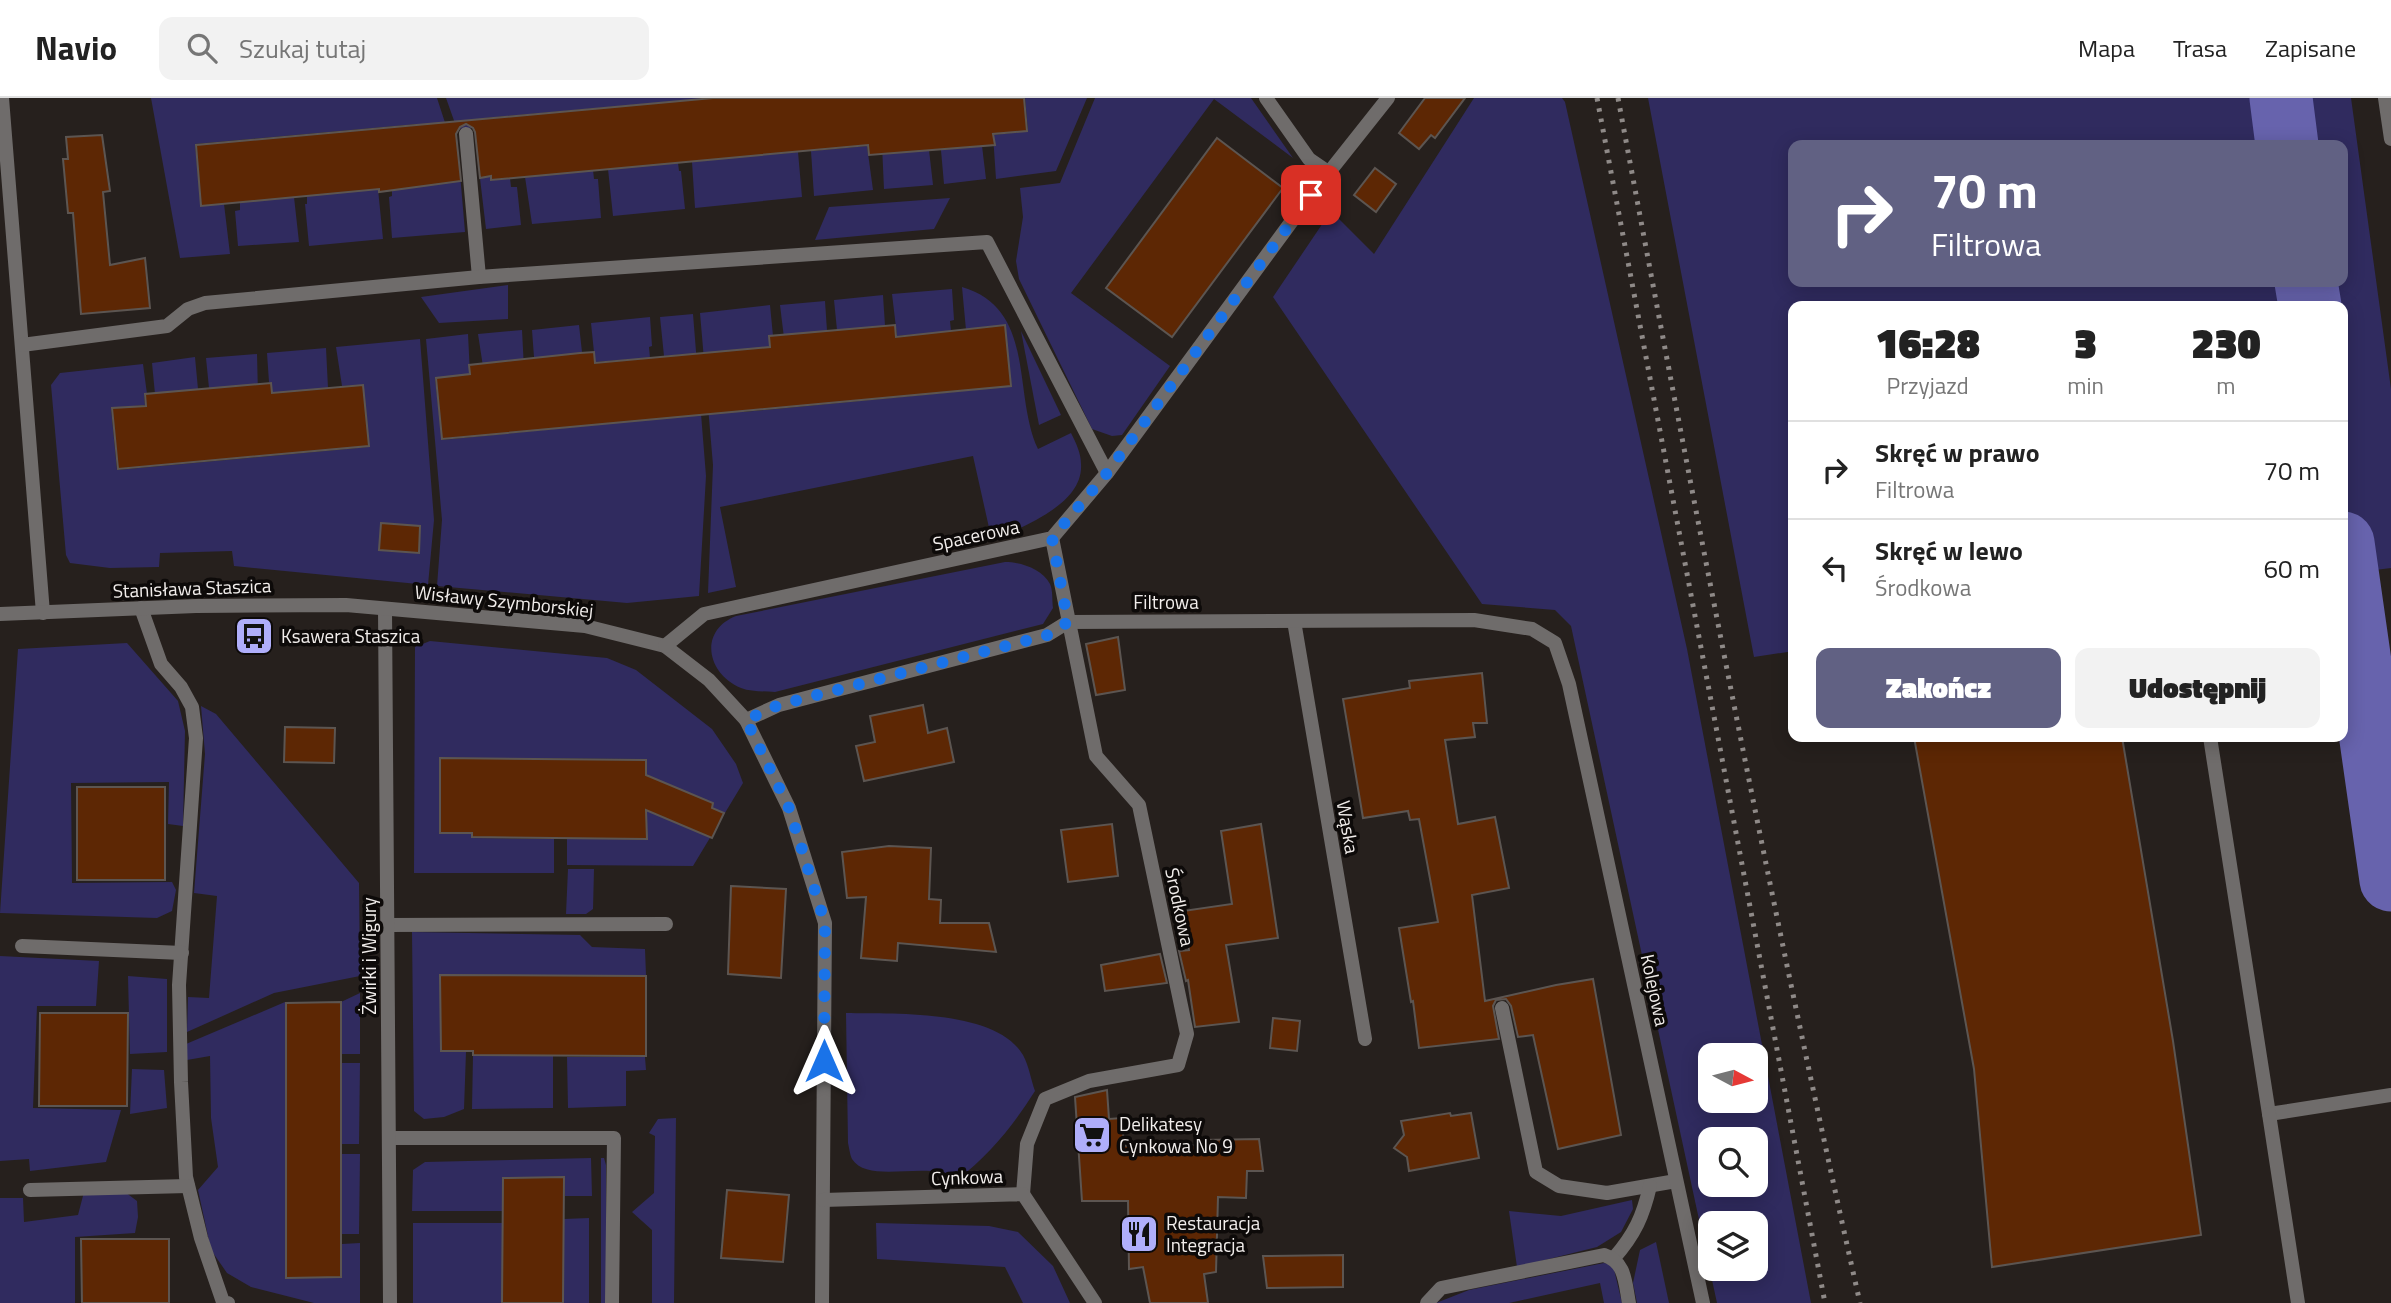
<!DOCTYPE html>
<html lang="pl">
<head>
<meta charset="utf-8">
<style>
	:root { --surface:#fff; --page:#f2f2f2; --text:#222; --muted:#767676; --line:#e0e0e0; --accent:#616183 }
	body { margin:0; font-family:"Titillium Web",sans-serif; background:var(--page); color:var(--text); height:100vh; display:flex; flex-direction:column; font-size:26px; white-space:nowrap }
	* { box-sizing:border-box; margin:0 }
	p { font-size:23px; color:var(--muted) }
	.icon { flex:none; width:38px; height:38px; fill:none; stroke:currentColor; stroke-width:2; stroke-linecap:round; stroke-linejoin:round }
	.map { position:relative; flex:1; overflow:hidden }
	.sheet { position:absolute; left:1788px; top:203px; width:560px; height:441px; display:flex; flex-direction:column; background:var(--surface); border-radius:14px; box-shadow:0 4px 18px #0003 }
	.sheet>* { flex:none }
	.top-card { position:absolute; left:1788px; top:42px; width:560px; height:147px; border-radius:14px; box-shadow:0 4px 18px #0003; background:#616183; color:#fff; overflow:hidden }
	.needle { width:46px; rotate:97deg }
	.tools { position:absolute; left:1698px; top:945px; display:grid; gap:14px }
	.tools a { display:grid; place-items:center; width:70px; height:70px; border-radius:14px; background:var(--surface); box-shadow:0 4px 18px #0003; font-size:35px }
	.pin { position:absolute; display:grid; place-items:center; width:60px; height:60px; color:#fff; margin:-30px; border-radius:14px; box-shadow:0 4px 10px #0006 }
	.me { position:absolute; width:77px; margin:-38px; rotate:0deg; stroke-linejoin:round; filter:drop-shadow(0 0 5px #0008) }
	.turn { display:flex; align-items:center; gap:24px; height:147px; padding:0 28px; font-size:32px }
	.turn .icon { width:91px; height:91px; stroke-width:2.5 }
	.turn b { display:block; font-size:49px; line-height:60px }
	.eta { display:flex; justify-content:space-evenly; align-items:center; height:119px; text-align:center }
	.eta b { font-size:42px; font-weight:800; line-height:49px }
	.action { display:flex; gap:14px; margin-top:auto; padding:14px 28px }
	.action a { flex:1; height:80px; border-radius:14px; background:var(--accent); color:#fff; font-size:28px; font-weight:800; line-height:80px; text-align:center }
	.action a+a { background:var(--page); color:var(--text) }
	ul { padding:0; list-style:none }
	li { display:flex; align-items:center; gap:21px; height:98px; padding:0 28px; border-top:2px solid var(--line) }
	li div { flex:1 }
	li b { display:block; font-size:26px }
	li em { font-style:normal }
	header { display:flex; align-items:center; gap:42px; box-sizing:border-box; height:98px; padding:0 35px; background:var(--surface); border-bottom:2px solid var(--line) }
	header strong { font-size:33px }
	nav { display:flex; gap:38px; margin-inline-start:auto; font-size:24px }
	.search { width:490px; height:63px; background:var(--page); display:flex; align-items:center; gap:18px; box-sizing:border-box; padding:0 24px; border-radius:14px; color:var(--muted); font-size:26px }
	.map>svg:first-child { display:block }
</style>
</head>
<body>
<header>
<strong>Navio</strong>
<div class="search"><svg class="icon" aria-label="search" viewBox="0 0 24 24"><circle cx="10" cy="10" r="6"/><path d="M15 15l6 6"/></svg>Szukaj tutaj</div>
<nav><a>Mapa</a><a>Trasa</a><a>Zapisane</a></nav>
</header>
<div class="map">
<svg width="2391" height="1205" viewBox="0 0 2391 1205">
	<rect width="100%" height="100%" fill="#26201d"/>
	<g fill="#302b5f" fill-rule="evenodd">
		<polygon points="151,0 437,0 450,40 457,40 465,134 392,140 389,99 392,98 392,90 424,88 418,26 195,46 201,108 224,106 230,156 180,160"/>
		<polygon points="446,0 709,0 486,20 491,82 510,80 511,89 517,89 521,127 486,131 474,30 457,31"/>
		<polygon points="721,0 772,0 777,56 798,54 802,99 695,110 692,64 726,60"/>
		<polygon points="1025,0 1087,0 1056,73 996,81 993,37 1028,33"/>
		<polygon points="1095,0 1251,0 1293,60 1214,1 1071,195 1170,268 1122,337 1112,338 1092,331 1019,181 1016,163 1023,119 1020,90 1060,85"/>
		<path d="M1474,0H1562L1565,4L1687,551L1811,1205H1717L1571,528L1555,512L1482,506L1273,199L1331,113L1374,156ZM1755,957V1003H1710V957ZM1710,1041H1755V1087H1710ZM1710,1125H1755V1171H1710Z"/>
		<path d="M1648,0H2351L2391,291V470L2343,476V208H1794V553L1754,559ZM1794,47H2343V184H1794Z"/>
		<polygon points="940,41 982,48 986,81 944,86"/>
		<polygon points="882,47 929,52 933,87 884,91"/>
		<polygon points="867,48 873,92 814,98 811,53"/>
		<polygon points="678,65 679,73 681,73 685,111 613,118 608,71"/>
		<polygon points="593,72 594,81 598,81 601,120 532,126 525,79"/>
		<polygon points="378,91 383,141 309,148 305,106 307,106 307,98"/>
		<polygon points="294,99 299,144 238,148 235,113 240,112 240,104"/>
		<polygon points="950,100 934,131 815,142 829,109"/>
		<polygon points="508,187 508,221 439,225 421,199"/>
		<path d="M962,189C1037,211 1012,296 1038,351L1071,335C1076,345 1081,355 1081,366C1084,407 1021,429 992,443L973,358L720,409L736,489L708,495L713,367L700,215L770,207L773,238H769L770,249L738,252L744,314L995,290L990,228L966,232Z"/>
		<polygon points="952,191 954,222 950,223 951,233 897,238 892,196"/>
		<polygon points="883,197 885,228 837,232 834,202"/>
		<polygon points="825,203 827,233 785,248 780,207"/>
		<polygon points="693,216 706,378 699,498 627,505 437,488 442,422 426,241 468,236 470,276 435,280 442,342 693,317 687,256 664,258 660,219"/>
		<polygon points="650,219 652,248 649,249 650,260 595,264 591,225"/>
		<polygon points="579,227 582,254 538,270 537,259 534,259 532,232"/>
		<polygon points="522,232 524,271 484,275 478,236"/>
		<polygon points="1021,233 1061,317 1039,327"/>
		<polygon points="420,241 434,422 428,487 234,468 232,453 160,455 159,469 110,470 70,465 66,457 51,287 60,275 143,266 147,296 144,297 145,307 111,310 117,372 368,349 363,287 342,288 336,249"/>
		<polygon points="326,250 328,290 272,295 271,285 269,284 267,255"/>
		<polygon points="257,256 258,297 209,290 206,260"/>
		<polygon points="195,259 199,302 155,296 152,265"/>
		<path d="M1005,464C1021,464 1042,471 1050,486C1053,492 1052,503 1053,510L1043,526L775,594C764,593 751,594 741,590C707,576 698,533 736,518Z"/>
		<polygon points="430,543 607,560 636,572 712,631 736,666 743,685 693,768 567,767 567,741 647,741 647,661 440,660 440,735 471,735 471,740 554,741 554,775 414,775 415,549"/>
		<polygon points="127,545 178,603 185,633 183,728 168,726 169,684 71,685 72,785 172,784 176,792 172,813 157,820 0,815 18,551"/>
		<polygon points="201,608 216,616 359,785 360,878 274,895 187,934 188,899 209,900 217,798 194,795 205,656"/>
		<polygon points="568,771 594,771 593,811 586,816 566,816"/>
		<polygon points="412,834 580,837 592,849 645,851 646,877 440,877 441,953 466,954 464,1011 444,1019 424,1021 414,1013"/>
		<polygon points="0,858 99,863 96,908 37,908 33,1010 121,1012 106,1064 30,1073 29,1061 0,1063"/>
		<polygon points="128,878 167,881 167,954 130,956"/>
		<polygon points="360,895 360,956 341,956 341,904"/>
		<polygon points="285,904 286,1180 341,1180 342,1146 360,1145 360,1205 314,1205 251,1189 227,1175 211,1152 198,1092 218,1069 211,1020 210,958 187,962 186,946"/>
		<path d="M846,915C893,916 996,911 1023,957C1029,968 1031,982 1035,993C1012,1029 991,1055 957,1082C933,1060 869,1088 852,1061C850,1057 849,1049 848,1045Z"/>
		<polygon points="473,958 553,958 553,1010 472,1011"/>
		<polygon points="567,959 645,959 646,972 626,973 626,1008 568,1010"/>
		<polygon points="341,965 360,965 359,1046 342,1046"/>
		<polygon points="132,971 164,972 167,1010 130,1016"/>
		<polygon points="676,1020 674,1205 652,1205 652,1132 632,1114 654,1095 655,1038 649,1035 658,1021"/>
		<polygon points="342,1056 360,1056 359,1136 342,1136"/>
		<polygon points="591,1060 592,1098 565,1098 564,1079 503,1079 502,1113 412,1113 413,1072 425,1064"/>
		<polygon points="601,1060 604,1060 606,1067 606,1205 601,1205"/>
		<polygon points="84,1094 125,1094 137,1103 138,1119 135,1135 75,1139 75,1205 0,1205 0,1100 23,1100 24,1124 78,1117"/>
		<polygon points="1632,1102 1633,1111 1621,1134 1597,1149 1517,1169 1509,1113 1561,1118"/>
		<polygon points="589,1120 589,1205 564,1205 564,1121"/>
		<polygon points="413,1125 503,1125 502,1205 413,1205"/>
		<polygon points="876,1125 989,1128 1018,1134 1053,1168 1070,1205 1023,1205 1005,1169 877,1161"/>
		<polygon points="1656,1144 1669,1205 1637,1205 1633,1185 1640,1152"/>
		<polygon points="1604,1165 1613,1167 1622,1205 1604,1205 1600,1185 1509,1205 1436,1205 1469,1192"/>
	</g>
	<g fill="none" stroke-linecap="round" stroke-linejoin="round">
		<g stroke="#6763ad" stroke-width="63">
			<polyline points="2281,0 2287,47"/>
			<polyline points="2306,184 2310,208"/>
			<polyline points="2343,445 2391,782"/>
		</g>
	</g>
	<g fill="#5d2704" stroke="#5c5551" stroke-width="2">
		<polygon points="713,0 1024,0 1027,33 993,36 995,47 869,57 868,47 491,82 491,78 480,80 475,34 473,30 466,26 460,29 456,36 461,83 379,94 379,91 201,108 196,47"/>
		<polygon points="1425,0 1465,0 1435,40 1431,37 1419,51 1399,35"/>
		<polygon points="102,37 110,93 103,94 110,167 145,160 150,210 81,216 73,115 68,115 63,61 68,61 66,39"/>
		<polygon points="1217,40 1283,90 1172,239 1106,190"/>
		<polygon points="1375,70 1396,86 1376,114 1354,97"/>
		<polygon points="895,227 896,239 1005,227 1011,288 442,341 436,280 470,276 469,267 580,255 594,254 595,265 770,249 769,238"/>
		<polygon points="271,285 272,295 363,287 369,348 118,371 112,310 146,308 145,296"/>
		<polygon points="381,425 420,428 419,455 379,452"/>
		<polygon points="1118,539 1125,592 1096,597 1086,546"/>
		<polygon points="1482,575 1487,625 1473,625 1475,639 1445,642 1458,726 1495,719 1509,790 1472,797 1485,903 1556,887 1593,881 1621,1037 1558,1051 1533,937 1518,939 1511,908 1506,901 1496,902 1493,908 1499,941 1419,950 1413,903 1411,904 1399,830 1438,824 1419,721 1410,722 1408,713 1363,720 1343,601 1410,590 1409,583"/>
		<polygon points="923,607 928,635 947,630 954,664 864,683 856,648 875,644 870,618"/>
		<polygon points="285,629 335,630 334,665 284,664"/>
		<polygon points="1914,639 2122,639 2173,943 2201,1137 1992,1169 1974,971"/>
		<polygon points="440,660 646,662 646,677 713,705 712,710 724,715 712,740 646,712 647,741 472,739 472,735 440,735"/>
		<rect x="77" y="689" width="88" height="93"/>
		<polygon points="1112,726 1118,778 1068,784 1061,732"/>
		<polygon points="1261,726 1278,840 1226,847 1239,924 1195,929 1188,882 1186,883 1179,853 1189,852 1183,813 1232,806 1221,733"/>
		<polygon points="889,748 931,750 929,801 941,802 940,825 989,825 996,854 898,845 897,863 861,860 866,799 847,800 842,754"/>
		<polygon points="731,788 786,791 781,880 728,876"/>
		<polygon points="1160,856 1167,885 1105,893 1101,867"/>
		<polygon points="440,877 646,878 646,958 473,957 473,953 441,953"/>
		<polygon points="341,904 341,1179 286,1180 286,905"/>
		<polygon points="40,915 128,915 127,1008 39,1008"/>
		<polygon points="1273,920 1300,923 1297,953 1270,950"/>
		<polygon points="1107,992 1109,1021 1122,1020 1124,1048 1203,1047 1203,1042 1259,1041 1263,1073 1247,1073 1246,1100 1218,1099 1216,1174 1204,1176 1208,1205 1150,1205 1143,1169 1129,1171 1128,1103 1082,1103 1075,999"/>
		<polygon points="1450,1015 1451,1018 1471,1015 1479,1060 1409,1073 1407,1059 1394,1050 1404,1037 1401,1023"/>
		<polygon points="564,1079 563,1205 502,1205 503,1080"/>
		<polygon points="727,1092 789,1097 783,1164 721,1160"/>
		<polygon points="81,1141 169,1141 169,1205 82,1205"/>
		<polygon points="1343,1157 1343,1189 1267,1190 1263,1158"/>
	</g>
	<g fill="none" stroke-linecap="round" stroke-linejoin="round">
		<g stroke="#6f6c6b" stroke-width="14">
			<polyline points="2385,0 2391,41"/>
			<polyline points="141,510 161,566 181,589 192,609 196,640 179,887 181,984 186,1079 201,1140 223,1204 228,1205"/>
			<polyline points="2210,639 2269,1016 2391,997"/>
			<polyline points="388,827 666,826"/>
			<polyline points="22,848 182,855"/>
			<polyline points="1502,910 1536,1074 1559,1088 1607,1095 1676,1083"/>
			<polyline points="2269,1016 2298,1205"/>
			<polyline points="390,1040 614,1040 612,1205"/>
			<polyline points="30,1092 188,1088"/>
			<path d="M1614,1160C1635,1136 1643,1118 1650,1088"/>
			<path d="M1427,1205L1441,1190L1604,1157C1626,1164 1625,1185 1629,1205"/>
		</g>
		<g stroke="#6f6c6b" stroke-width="14">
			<polyline points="2,0 43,515"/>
			<polyline points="1266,0 1309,61 1328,74"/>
			<polyline points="466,36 479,179"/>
			<polyline points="22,247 167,228 188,211 205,205 479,179 987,144 1107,375"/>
			<polyline points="385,511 390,1205"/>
			<polyline points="0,516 196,508 346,507 585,528 665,548 709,582 746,622 789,710 825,825 822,1205"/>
			<polyline points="1294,523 1365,941"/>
			<polyline points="665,548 704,516 1052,440 1107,375 1311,97 1388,0"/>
			<polyline points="746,622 779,607 1047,537 1068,524 1474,522 1532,531 1555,545 1569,586 1703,1205"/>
			<polyline points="1023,1096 1027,1046 1045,1001 1089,983 1178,967 1187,936 1139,707 1096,658 1052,440"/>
			<polyline points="823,1102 1023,1096 1095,1205"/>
		</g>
		<g stroke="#8f8a88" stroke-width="5" stroke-dasharray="3.5 7" stroke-linecap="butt">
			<polyline points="1597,0 1825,1205"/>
			<path d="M1618,0C1693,403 1770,805 1860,1205"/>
		</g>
	</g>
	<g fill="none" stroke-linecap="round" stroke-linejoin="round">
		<polyline stroke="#1a73e8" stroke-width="12" stroke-dasharray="0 21.6" points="824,963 825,825 789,710 746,622 779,607 1048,537 1068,524 1052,440 1107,375 1311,97"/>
	</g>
	<defs>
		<symbol id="bus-square" viewBox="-11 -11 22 22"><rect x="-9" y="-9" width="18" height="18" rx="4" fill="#afaefa" stroke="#0d0a09"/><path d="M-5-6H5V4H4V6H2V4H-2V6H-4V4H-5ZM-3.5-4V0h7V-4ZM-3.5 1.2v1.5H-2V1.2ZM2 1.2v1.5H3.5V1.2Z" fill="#111"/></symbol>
		<symbol id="supermarket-square" viewBox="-11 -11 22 22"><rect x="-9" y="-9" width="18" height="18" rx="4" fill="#afaefa" stroke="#0d0a09"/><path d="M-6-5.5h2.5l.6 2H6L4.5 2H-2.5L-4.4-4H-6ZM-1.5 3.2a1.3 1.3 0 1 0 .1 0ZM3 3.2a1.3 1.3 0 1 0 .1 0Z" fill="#111"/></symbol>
		<symbol id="restaurant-square" viewBox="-11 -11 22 22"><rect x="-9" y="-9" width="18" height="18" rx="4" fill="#afaefa" stroke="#0d0a09"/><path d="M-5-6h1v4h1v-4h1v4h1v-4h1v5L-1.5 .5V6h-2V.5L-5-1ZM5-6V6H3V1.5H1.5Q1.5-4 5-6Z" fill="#111"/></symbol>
	</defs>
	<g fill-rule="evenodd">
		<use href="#bus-square" x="232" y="516" width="44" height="44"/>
		<use href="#supermarket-square" x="1070" y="1015" width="44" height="44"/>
		<use href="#restaurant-square" x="1117" y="1114" width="44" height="44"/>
	</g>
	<g text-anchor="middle" stroke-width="7" stroke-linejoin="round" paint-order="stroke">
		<g font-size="19" fill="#f1edeb" stroke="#0d0a09">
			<text transform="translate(976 437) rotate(-12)" y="7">Spacerowa</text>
			<text transform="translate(192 490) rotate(-2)" y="7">Stanisława Staszica</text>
			<text transform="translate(504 503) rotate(6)" y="7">Wisławy Szymborskiej</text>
			<text x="1166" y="511">Filtrowa</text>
			<text transform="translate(1348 729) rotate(80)" y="7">Wąska</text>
			<text transform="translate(1180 809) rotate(78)" y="7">Środkowa</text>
			<text transform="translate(369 858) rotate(-90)" y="7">Żwirki i Wigury</text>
			<text transform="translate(1655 892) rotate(78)" y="7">Kolejowa</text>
			<text transform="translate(967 1079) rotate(-2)" y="7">Cynkowa</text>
		</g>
		<g font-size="19" fill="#f1edeb" stroke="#0d0a09" text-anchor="start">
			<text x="281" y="545">Ksawera Staszica</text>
			<text x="1119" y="1033">Delikatesy<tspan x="1119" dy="22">Cynkowa No 9</tspan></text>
			<text x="1166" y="1132">Restauracja<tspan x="1166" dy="22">Integracja</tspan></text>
		</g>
	</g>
</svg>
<div class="tools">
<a><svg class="needle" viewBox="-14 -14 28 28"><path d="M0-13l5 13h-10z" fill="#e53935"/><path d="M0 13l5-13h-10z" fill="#767676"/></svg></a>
<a><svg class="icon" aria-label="search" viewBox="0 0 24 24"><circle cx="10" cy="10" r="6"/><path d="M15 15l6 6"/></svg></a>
<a><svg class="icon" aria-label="layers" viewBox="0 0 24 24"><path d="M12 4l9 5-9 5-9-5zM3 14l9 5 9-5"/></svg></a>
</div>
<div class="pin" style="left:1311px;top:97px;background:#d93025"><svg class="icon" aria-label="arrive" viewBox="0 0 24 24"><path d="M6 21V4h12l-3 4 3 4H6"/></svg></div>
<svg class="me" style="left:824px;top:963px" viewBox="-20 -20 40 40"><path d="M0-17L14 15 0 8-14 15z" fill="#1a73e8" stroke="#fff" stroke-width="4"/></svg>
<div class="top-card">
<div class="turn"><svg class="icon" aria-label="right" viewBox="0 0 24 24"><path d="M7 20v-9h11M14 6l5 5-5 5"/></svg><div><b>70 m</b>Filtrowa</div></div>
</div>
<section class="sheet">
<div class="eta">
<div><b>16:28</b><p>Przyjazd</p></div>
<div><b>3</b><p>min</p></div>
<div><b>230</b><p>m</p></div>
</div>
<ul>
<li><svg class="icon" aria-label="right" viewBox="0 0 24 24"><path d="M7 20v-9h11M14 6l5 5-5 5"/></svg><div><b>Skręć w prawo</b><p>Filtrowa</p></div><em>70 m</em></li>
<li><svg class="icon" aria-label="left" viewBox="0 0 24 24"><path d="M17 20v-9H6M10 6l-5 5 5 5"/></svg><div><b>Skręć w lewo</b><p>Środkowa</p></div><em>60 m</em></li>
</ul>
<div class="action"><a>Zakończ</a><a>Udostępnij</a></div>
</section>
</div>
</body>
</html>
